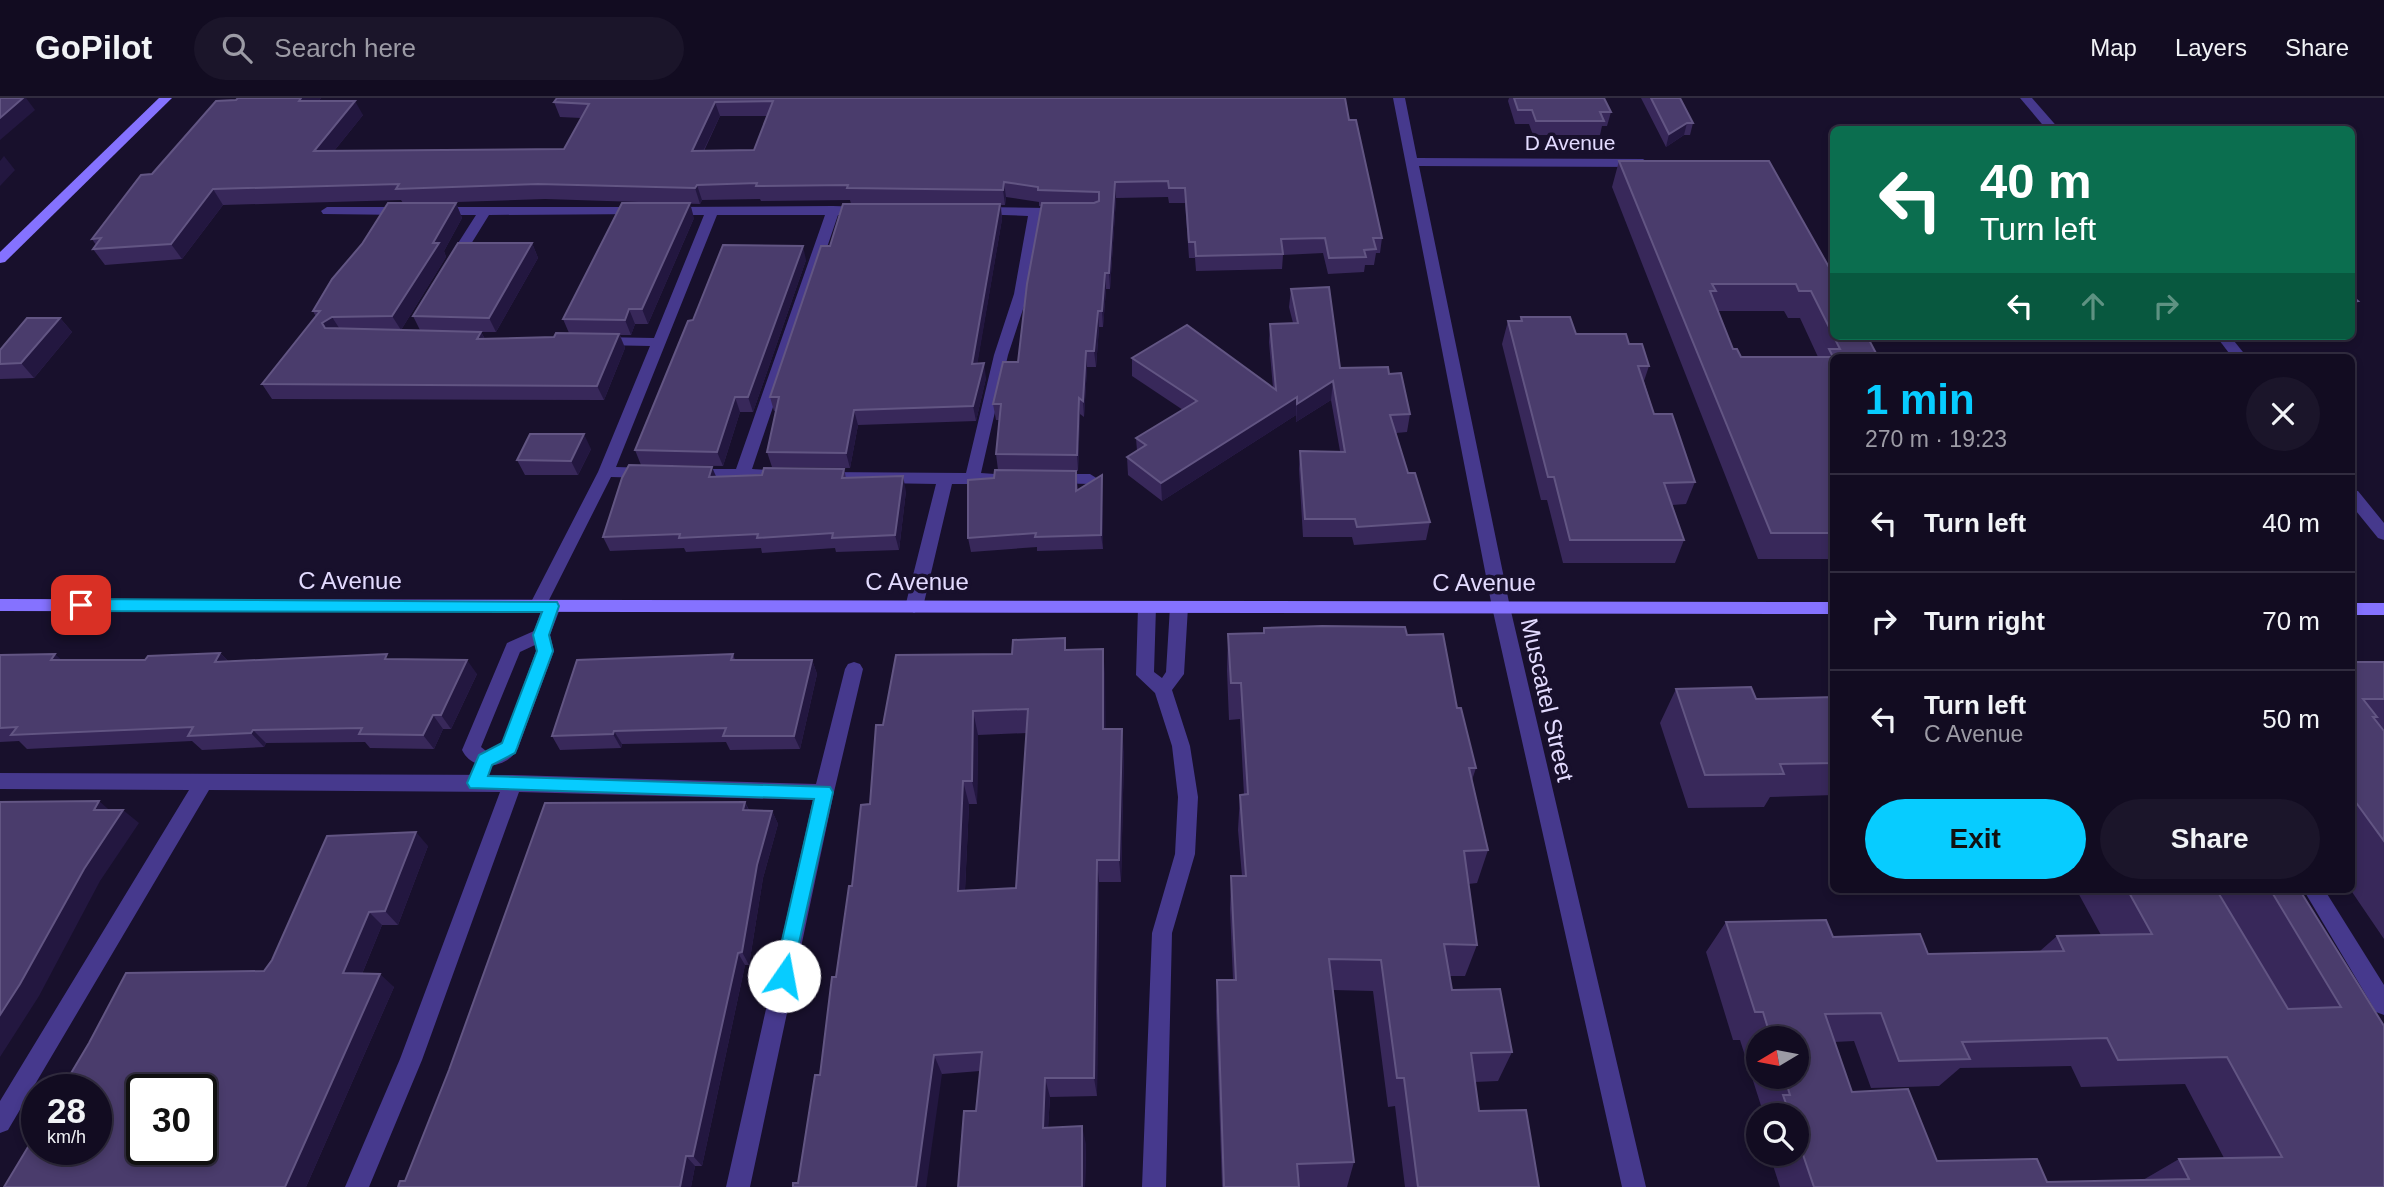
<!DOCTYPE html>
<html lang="en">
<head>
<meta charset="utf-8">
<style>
	:root { --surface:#120c21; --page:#1b152a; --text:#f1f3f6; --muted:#9c9ba5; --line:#312c3f; --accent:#07ccff }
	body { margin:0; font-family:Helvetica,sans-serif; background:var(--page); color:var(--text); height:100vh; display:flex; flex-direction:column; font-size:26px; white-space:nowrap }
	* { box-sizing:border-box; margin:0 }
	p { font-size:23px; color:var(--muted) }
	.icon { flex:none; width:38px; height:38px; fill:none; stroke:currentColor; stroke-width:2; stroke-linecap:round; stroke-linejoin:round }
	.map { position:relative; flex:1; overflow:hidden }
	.details { position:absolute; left:1830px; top:256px; width:525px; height:539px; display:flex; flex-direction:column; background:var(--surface); border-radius:10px; box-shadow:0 4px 10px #0003,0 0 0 2px var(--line) }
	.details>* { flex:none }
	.guide { position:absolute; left:1830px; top:28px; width:525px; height:214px; border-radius:10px; box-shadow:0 4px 10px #0003,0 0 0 2px var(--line); background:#0b6e4f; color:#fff; overflow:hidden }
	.needle { width:46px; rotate:260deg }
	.fabs { position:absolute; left:1746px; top:928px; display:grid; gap:14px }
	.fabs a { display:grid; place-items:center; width:63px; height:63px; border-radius:50%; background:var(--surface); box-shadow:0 4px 10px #0003,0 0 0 2px var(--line); font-size:35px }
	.speed { position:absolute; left:21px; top:976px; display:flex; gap:14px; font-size:35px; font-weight:700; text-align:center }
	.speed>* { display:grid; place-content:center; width:91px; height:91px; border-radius:50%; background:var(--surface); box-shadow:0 4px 10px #0003,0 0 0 2px var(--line); line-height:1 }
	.speed small { font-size:18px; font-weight:400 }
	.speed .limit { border:4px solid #111; border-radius:10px; background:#fff; color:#111 }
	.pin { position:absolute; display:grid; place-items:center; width:60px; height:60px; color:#fff; margin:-30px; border-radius:14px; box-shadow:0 4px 10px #0006 }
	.me { position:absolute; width:77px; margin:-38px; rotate:12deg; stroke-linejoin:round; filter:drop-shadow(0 0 5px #0008) }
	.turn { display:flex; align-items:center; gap:24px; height:147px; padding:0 35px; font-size:32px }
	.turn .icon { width:91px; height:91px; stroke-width:2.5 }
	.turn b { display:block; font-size:49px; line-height:60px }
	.lanes { display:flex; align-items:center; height:66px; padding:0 35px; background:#0003; justify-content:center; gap:35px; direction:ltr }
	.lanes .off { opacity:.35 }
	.round { display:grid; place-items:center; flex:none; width:74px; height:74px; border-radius:37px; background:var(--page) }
	.headline { display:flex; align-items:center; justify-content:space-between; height:119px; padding:0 35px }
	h1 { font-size:42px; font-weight:700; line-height:52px; color:var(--accent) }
	.button { display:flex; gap:14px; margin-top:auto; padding:14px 35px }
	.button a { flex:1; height:80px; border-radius:42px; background:var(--accent); color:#111; font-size:28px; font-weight:700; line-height:80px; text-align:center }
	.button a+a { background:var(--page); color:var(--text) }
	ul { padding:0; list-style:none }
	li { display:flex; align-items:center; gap:21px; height:98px; padding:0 35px; border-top:2px solid var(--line) }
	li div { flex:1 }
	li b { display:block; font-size:26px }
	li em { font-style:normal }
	header { display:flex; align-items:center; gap:42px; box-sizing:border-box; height:98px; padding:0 35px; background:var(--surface); border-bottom:2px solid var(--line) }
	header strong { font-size:33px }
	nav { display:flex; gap:38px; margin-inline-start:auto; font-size:24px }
	.search { width:490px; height:63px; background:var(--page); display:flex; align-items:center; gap:18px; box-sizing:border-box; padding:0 24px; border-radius:38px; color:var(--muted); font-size:26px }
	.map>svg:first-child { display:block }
</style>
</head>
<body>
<header>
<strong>GoPilot</strong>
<div class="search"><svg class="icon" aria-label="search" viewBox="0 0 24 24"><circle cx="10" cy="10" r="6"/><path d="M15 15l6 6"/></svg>Search here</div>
<nav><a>Map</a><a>Layers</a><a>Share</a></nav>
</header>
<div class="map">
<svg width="2384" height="1089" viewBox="0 0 2384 1089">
	<rect width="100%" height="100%" fill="#18102c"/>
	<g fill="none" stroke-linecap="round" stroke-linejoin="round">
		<g fill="#46398d" fill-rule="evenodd">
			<polygon points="1393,0 1405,0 1417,60 1643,61 1649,65 1643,69 1419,68 1510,509 1646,1089 1622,1089 1492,509"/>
			<polygon points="2020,0 2032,0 2060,32 2047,32"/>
			<path d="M833,108L863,109L869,113L863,117H838L752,371L784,373L786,377L784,381H694L686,376L694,371H736L825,117H717L616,369L648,370L656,375L648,380L611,379L549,502L558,503L561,508L550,537L554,553L518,650C508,671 473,675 462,652L507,545L534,533L541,513H532L529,508L598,374L650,248L599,247L592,243L599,239L654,240L704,117H671L665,113L671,109ZM535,547L536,553L502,645L486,653L481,649L520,554Z"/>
			<polygon points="327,109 405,109 411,113 405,117 323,116 321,113"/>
			<polygon points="639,109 643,110 643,116 489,117 458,167 453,168 446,164 476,117 436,117 430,113 436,109"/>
			<polygon points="979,109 1047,110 1053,114 1041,118 1028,196 1008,257 981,375 995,376 1003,381 995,386 952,386 923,509 914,515 905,509 936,386 823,384 815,379 823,374 966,375 994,257 1014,196 1028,118 975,116 973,113"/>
			<polygon points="2216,238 2230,238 2247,259 2232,259"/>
			<polygon points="1054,376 1090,376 1098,381 1090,386 1048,385 1046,381 1048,377"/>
			<polygon points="2352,392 2358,393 2384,425 2384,442 2378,440 2352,408"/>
			<polygon points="1147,503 1156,509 1154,574 1162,580 1166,574 1170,509 1179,503 1188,509 1184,576 1172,592 1190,648 1198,699 1195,756 1172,835 1166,1089 1142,1089 1152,835 1175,756 1178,699 1172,648 1155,595 1136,577 1138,509"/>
			<polygon points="854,564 860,566 863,571 834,694 750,1089 726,1089 813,702 519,694 422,962 369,1089 345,1089 400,961 500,694 209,692 8,1032 0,1035 0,1003 189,692 0,691 0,675 513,677 816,686 845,571 848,566"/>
			<polygon points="2303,791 2324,791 2384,887 2384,917 2376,914"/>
		</g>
		<g fill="#8572ff" fill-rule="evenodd">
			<polygon points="159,0 172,0 5,164 0,165 0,154"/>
			<polygon points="0,501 1834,504 1834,516 0,513"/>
			<rect x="2352" y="505" width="32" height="12"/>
		</g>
	</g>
	<g fill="#38285a" fill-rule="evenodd">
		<path d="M238,0H321L319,3L363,17L334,53L564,51L581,20L560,19L554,4L1345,0L1349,22L1382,140L1380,155H1376L1374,167H1365L1364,174L1328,176L1323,155L1283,157L1282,171L1196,173L1195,160H1189L1185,105H1169L1168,99L1116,100L1110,191H1106L1103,229H1099L1096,269H1087L1084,319L1080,316L1078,373H1076L1078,392H1103V451L1037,453V449L971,454L968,440L1062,373L998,372L996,356L1000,322H996L993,306L1018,264L1041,108H1039V104L1006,99L1005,107H1001L1002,121L977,266L986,280L976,323L858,327L850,370L772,369L767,354L776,313H774L770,299L830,148L924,106H851L850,102L761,103L760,101L702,102L700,106L545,101L427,105H456L462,120L444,153L446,159L401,232H420L413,218L532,145L538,160L496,234H481L485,241L554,239L569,235L563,221L694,120L648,226H635L631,237H620L625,250L604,302L272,301L262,286L316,219L313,213L403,105L401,102L223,107L182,161L105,167L93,151L96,147L92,141L152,76ZM720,18H767L754,52L704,53Z"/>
		<polygon points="1509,0 1604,0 1611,14 1607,28 1602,28 1600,37 1533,37 1529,26 1515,26 1508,3"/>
		<polygon points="1641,0 1680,0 1693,25 1690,37 1684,37 1666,49"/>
		<path d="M1619,63H1769L1878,259H1834V457L1831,461H1758L1612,89ZM1718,213H1784L1788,220H1800L1818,259H1741L1733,251Z"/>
		<polygon points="806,162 753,314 740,314 723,368 641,367 635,352 693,222"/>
		<polygon points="1291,191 1340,270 1389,276 1410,316 1407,334 1396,335 1408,375 1430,424 1426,442 1354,447 1352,439 1303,439 1299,371 1300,353 1340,353 1331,302 1296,324 1296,317 1162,403 1128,377 1127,359 1137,353 1136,340 1183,312 1132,278 1132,260 1273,290 1269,244 1270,226 1293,225 1289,209"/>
		<polygon points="2358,203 2352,210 2352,204"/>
		<polygon points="1521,219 1576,236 1629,246 1649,268 1644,283 1654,316 1695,384 1686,406 1672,407 1684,442 1675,465 1563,465 1547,402 1541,402 1502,246 1508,223 1520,223"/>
		<polygon points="60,220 72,234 34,280 0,281 0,252"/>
		<polygon points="591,351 578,377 525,377 517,362"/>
		<polygon points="844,371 846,380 906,393 899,452 836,454 835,450 762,455 761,450 686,454 684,450 610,453 603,439 716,379"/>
		<polygon points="1264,530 1407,537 1457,610 1476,670 1472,682 1488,752 1477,785 1468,786 1477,847 1465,878 1450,878 1452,892 1512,954 1498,983 1475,984 1479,1013 1539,1089 1405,1089 1395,1008 1388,1009 1373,893 1333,892 1354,1064 1347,1089 1222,1089 1216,913 1217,882 1233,882 1230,811 1231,778 1242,778 1238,732 1240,697 1244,697 1240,621 1229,622 1227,573 1228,536 1263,535"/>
		<path d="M1066,552L1105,575V631L1124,654L1121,784H1099L1097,998L1050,999L1048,1030L1086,1046L1085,1089H958L976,1013L980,973L942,976L798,1085L820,977L852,788L870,706L1012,556ZM1027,635L1016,790L965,792L969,706H977L978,637Z"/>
		<polygon points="220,555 228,563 391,561 477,576 451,631 443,631 434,651 370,650 365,644 266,645 264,649 202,652 192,643 27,651 19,643 0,644 0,557 62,562 145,562"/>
		<polygon points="733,556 735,562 812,562 817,576 800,651 730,652 726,644 622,646 621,650 560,652 552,638"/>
		<polygon points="2352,564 2384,564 2384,841 2350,791 2352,791"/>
		<polygon points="1676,591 1756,601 1834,599 1834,697 1770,699 1764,709 1688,710 1660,625"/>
		<polygon points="745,704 749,712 772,713 778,726 763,780 749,867 745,867 702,1068 695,1068 691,1089 398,1089 405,1083"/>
		<polygon points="428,748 398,827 382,827 362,876 394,889 306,1089 4,1089 264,873"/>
		<path d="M2076,791H2299L2384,928V1089H1780L1769,1055H1797V1017H1764L1740,942H1733L1706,854L1726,824L1833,839L1928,856L2040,853L2057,838L2101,837ZM1759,940H1797V978H1759ZM1854,943L1871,990L1939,988L1960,970L2071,968L2081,989L2185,986L2224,1060L2179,1061L2143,1082L2047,1084L1937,1063L1852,994L1834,944Z"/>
	</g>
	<g fill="#231740">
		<polygon points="23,0 26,0 35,12 0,42 0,20"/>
		<polygon points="301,0 321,0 307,18 299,3"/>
		<polygon points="355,3 363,17 322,68 314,53"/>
		<polygon points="715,4 720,18 696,68 692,53"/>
		<polygon points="1687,25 1684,37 1666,49 1669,36"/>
		<polygon points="4,58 15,72 0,88 0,63"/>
		<polygon points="1004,84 1006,99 1005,107 1003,92"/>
		<polygon points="1115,84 1116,100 1110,191 1109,175"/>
		<polygon points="697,87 702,102 700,106 695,90"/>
		<polygon points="213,91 223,107 182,161 171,146"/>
		<polygon points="456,105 462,120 444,153 446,159 401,232 392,218"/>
		<polygon points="690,105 694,120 648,226 642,211"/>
		<polygon points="1000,106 1002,121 975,280 972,266"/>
		<polygon points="532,145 538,160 496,234 489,220"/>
		<polygon points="803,148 806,162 753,314 748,299"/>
		<polygon points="1105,175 1106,191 1103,229 1102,213"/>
		<polygon points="629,211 635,226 631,237 625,222"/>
		<polygon points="1098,213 1099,229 1096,269 1094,253"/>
		<polygon points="332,219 341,233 334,244 322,225"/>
		<polygon points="60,220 72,234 34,280 21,265"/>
		<polygon points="481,234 488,248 477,241"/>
		<polygon points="619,236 625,250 604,302 597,288"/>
		<polygon points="1086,253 1087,269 1084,319 1083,303"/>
		<polygon points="984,265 986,280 976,323 973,308"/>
		<polygon points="1333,283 1331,302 1296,324 1297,306"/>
		<polygon points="735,299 740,314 723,368 717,354"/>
		<polygon points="1297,299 1296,317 1162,403 1161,385"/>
		<polygon points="1079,300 1080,316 1078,373 1077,357"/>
		<polygon points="854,312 858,327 850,370 846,355"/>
		<polygon points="584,336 591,351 578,377 571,363"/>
		<polygon points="712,369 718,383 709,379"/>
		<polygon points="1102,377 1103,392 1103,451 1101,437"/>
		<polygon points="903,378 906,393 899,452 895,437"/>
		<polygon points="1103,551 1105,575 1106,655 1103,631"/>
		<polygon points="220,555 233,569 215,564"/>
		<polygon points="55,556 70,570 51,562"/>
		<polygon points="467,562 477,576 451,631 441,617"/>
		<polygon points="812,562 817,576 800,651 794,638"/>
		<polygon points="973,613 978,637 977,706 972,683"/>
		<polygon points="433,617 443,631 434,651 423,637"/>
		<polygon points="1122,631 1124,654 1121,784 1119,762"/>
		<polygon points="253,632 266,645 264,649 251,635"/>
		<polygon points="614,633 622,646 621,650 613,636"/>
		<polygon points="963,683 969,706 964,814 958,793"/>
		<polygon points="99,703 115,717 94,712"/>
		<polygon points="745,704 751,718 743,712"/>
		<polygon points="123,712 139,725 100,783 39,898 0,959 0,917 84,771"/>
		<polygon points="772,713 778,726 763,780 749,867 742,854 757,767"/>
		<polygon points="416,734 428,748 398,827 385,813"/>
		<polygon points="1097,762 1099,784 1097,998 1094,980"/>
		<polygon points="369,814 382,827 357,888 343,875"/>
		<polygon points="738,855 745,867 702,1068 693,1058"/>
		<polygon points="380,876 394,889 306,1089 285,1089"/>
		<polygon points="934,957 942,976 926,1089 916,1089"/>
		<polygon points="1045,980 1050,999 1047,1047 1043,1030"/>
		<polygon points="1082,1028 1086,1046 1085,1089 1082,1089"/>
		<polygon points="686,1058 695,1068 691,1089 680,1089"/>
	</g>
	<g fill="#4a3c6c" stroke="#625583" stroke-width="2" fill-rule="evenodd">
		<polygon points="0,0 23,0 0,20"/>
		<path d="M238,0H301L299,3H355L314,53L564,51L589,6L554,4L557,0H1345L1349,22H1356L1382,140H1373L1376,151L1364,152L1366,159L1329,160L1325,140L1281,141L1283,156L1196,158L1195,144H1189L1185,90H1169L1168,83L1115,84L1109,175H1105L1102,213H1098L1094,253H1086L1083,303L1079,300L1077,357L996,356L1001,306H993L1003,264H1018L1027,186L1042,105H1094L1099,103V94L1038,92V89L1004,84L1003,92L847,90L848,87L756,88L757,85L697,87L695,90L538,86L396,91L399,86L213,91L171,146L93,151L101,140L92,141L141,77L152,76L216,3L236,2ZM773,3L754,52L692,53L715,4Z"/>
		<polygon points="1514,0 1604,0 1611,14 1600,14 1604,23 1536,23 1532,12 1518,12"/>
		<polygon points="1651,0 1680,0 1693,25 1687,25 1669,36"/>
		<path d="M1619,63H1769L1834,178V238H1867L1878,259H1834V402H1831L1834,409V435H1771ZM1712,186H1796L1799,193H1811L1840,251H1829L1833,259H1741L1737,251H1733L1710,193H1716Z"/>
		<polygon points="388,105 456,105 433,145 439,145 392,218 332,219 322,225 325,230 481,234 477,241 554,239 556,235 619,236 597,288 262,286 320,213 313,213 332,181 362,146"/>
		<polygon points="622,105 690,105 642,211 629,211 625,222 563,221"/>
		<polygon points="843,106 1000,106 972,266 984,265 973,308 854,312 846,355 767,354 779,299 770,299 821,148 830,148"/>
		<polygon points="458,145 532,145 489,220 413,218"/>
		<polygon points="723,147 803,148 748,299 735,299 717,354 635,352 688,223 693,222"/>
		<polygon points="1329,189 1340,270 1388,269 1389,276 1401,275 1410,316 1390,317 1408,375 1415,375 1430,424 1357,429 1355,421 1305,421 1300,353 1345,354 1333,283 1297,306 1297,299 1161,385 1127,359 1146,347 1136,340 1197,303 1132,260 1187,227 1276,292 1270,226 1298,225 1291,191"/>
		<polygon points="2352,198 2358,203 2352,204"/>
		<polygon points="1521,219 1570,219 1576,236 1626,236 1629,246 1642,246 1649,268 1638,268 1654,316 1672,316 1695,384 1664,385 1684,442 1570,442 1554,379 1548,379 1508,223 1522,223"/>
		<polygon points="27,220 60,220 21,265 0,266 0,252"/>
		<polygon points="530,336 584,336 571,363 517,362"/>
		<polygon points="629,367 712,369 709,379 762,377 764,370 844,371 842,380 903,378 895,437 832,440 833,435 757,440 758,436 679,440 680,436 603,439 622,380"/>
		<polygon points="995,372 1076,373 1076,393 1102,377 1101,437 1035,439 1036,435 968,440 968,382 994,380"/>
		<polygon points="1322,528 1405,529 1407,537 1443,536 1457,610 1461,610 1476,670 1469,670 1488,752 1464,753 1477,847 1444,846 1452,892 1500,891 1512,954 1471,955 1479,1013 1526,1012 1539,1089 1418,1089 1404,980 1397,980 1381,862 1329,861 1354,1064 1297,1066 1299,1089 1224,1089 1217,882 1236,882 1231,778 1246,778 1240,697 1248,696 1241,585 1231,585 1228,536 1264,535 1264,530"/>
		<path d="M1065,540V552L1103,551V631H1122L1119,762H1097L1094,980H1045L1043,1030L1082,1028V1089H958L964,1013H976L982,954L934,957L916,1089H793V1085H798L815,977H820L832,879H836L849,788H852L861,707L870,706L876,627H883L896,557L1012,556L1013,542ZM1028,611L1016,790L958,793L963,683H972L973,613Z"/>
		<polygon points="220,555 215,564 387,556 385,561 467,562 441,617 433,617 423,637 359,636 362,630 253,632 251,635 188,638 193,629 11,637 17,629 0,630 0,557 55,556 51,562 145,562 148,558"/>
		<polygon points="733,556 731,562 812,562 794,638 723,638 726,630 614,633 613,636 552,638 577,562"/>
		<polygon points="2352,564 2384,564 2384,601 2363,601 2377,619 2373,619 2384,633 2384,743 2352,699"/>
		<polygon points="1751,589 1756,601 1834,599 1834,665 1780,666 1784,676 1705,677 1676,591"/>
		<polygon points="99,703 94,712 123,712 84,771 20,886 0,917 0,704"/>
		<polygon points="745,704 743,712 772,713 757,767 742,854 738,855 693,1058 686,1058 680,1089 398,1089 400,1083 405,1083 449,972 545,705"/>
		<path d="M416,734L385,813L369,814L343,875L380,876L285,1089H4L37,1034V1052H96V992H61L89,945L126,875L264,873L272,862L327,738ZM142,992H201V1052H142Z"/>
		<path d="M2127,791H2216L2288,911L2341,909L2270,791H2299L2384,928V1089H1814L1797,1039V1017H1790L1783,997H1790L1784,978H1797V940H1771L1763,914H1755L1726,824L1826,822L1833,839L1920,836L1928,856L2064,853L2057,838L2152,836ZM1881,915L1899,963L1970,961L1962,944L2107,940L2118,962L2227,959L2282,1059L2179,1061L2189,1081L2047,1084L2037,1061L1937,1063L1908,991L1852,994L1825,916Z"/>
	</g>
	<polygon fill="#07ccff" stroke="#0585a6" stroke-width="2" points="81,501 557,504 559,508 549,537 553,553 517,650 515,655 492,667 488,678 830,689 833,694 790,885 784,888 777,885 774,878 814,701 470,690 467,685 479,657 502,645 537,553 533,537 542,514 81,513 73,507"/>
	<g text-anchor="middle" stroke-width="7" stroke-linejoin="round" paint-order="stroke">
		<g font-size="21" fill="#e3dbff" stroke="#18102c">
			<text x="1570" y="52">D Avenue</text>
		</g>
		<g font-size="24" fill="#e3dbff" stroke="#18102c">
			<text x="350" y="491">C Avenue</text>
			<text x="917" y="492">C Avenue</text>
			<text x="1484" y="493">C Avenue</text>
			<text transform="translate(1547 602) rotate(77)" y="8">Muscatel Street</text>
		</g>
	</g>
</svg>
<div class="fabs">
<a><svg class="needle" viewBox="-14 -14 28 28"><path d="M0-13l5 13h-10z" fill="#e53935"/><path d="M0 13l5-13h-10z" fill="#9c9ba5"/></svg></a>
<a><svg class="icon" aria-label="search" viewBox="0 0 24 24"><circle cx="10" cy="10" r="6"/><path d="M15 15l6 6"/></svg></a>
</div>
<div class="speed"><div>28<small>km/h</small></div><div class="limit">30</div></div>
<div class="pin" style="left:81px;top:507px;background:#d93025"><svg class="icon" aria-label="arrive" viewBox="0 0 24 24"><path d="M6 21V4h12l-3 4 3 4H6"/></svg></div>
<svg class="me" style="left:784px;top:878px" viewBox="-20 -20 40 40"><circle r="19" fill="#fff"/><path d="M0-13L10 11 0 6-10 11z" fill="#07ccff"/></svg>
<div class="guide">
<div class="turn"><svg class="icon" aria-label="left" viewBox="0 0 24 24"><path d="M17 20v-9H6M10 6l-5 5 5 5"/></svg><div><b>40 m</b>Turn left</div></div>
<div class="lanes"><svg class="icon" aria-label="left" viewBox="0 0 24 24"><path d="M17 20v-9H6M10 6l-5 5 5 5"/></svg><svg class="icon off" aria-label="ahead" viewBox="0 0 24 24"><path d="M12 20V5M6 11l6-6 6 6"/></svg><svg class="icon off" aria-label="right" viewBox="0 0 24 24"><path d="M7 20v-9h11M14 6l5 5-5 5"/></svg></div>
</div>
<section class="details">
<div class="headline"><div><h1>1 min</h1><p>270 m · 19:23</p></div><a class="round"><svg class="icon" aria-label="close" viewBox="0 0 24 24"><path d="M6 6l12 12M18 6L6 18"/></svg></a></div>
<ul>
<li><svg class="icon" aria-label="left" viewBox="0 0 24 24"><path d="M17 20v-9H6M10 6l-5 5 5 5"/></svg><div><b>Turn left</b></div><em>40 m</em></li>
<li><svg class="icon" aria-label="right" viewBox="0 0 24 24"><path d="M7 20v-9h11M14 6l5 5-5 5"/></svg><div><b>Turn right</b></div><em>70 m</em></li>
<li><svg class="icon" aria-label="left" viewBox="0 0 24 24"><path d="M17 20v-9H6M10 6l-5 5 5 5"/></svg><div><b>Turn left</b><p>C Avenue</p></div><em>50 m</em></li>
</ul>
<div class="button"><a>Exit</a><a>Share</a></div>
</section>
</div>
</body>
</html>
